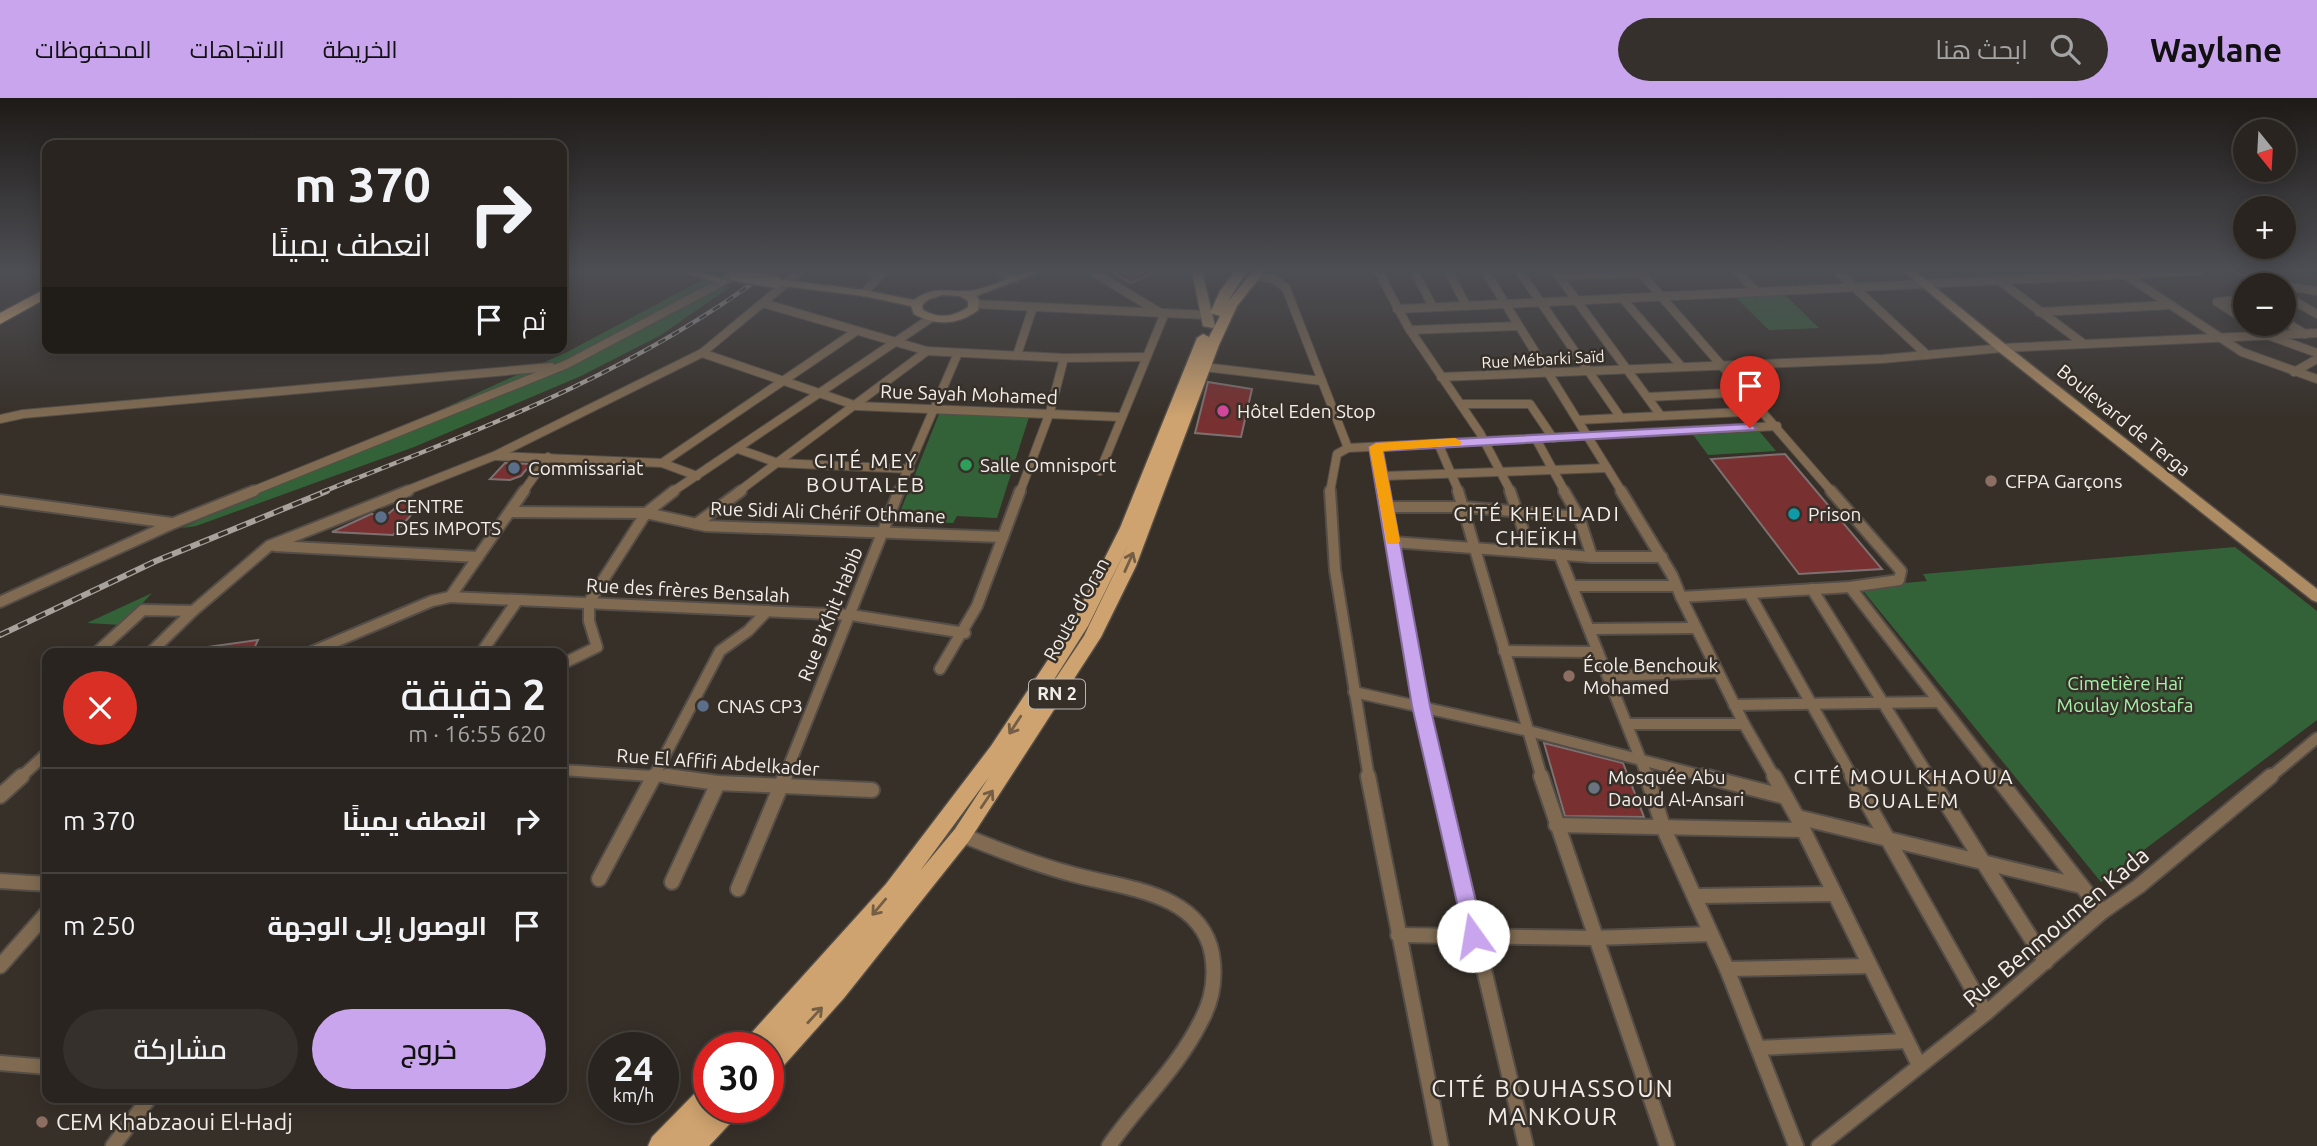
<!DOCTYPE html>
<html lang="ar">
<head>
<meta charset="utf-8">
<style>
	:root { --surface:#29241f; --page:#35302c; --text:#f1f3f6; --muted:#a5a4a4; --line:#45413d; --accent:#c9a5ee }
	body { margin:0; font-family:Ubuntu,Cairo,sans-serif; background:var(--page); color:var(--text); direction:rtl; height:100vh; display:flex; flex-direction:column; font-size:26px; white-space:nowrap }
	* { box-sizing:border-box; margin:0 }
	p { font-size:23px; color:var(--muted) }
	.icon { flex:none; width:38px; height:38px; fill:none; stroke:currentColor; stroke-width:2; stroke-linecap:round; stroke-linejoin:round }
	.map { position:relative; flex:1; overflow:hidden; direction:ltr }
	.details { position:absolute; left:42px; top:550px; width:525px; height:455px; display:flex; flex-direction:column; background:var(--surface); border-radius:14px; box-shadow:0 4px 18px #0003,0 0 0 2px var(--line); direction:rtl }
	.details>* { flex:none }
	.top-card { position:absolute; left:42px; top:42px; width:525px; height:214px; border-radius:14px; box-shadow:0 4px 18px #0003,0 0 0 2px var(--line); direction:rtl; background:#29241f; color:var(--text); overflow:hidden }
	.needle { width:46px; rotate:162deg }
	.controls { position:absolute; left:2233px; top:21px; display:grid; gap:14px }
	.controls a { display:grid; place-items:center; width:63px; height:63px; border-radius:50%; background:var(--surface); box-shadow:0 4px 18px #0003,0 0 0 2px var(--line); font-size:35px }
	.speed { position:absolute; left:588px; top:934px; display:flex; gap:14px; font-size:35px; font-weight:700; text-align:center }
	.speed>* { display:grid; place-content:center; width:91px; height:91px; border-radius:50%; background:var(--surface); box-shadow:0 4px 18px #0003,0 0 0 2px var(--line); line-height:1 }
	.speed small { font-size:18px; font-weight:400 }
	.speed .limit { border:10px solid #d22; background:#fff; color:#111 }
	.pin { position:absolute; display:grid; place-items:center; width:60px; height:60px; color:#fff; margin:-72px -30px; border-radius:50% 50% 50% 0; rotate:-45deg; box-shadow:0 0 7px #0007 }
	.pin .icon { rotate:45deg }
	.me { position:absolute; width:77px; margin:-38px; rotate:347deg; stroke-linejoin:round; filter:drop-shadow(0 0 5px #0008) }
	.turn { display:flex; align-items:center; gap:24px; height:147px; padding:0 21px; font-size:32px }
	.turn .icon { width:91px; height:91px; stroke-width:2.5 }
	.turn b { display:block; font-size:49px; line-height:60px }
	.then { display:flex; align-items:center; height:66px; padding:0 21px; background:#0003; gap:14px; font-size:26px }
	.round { display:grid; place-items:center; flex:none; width:74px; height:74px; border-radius:37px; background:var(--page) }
	.headline { display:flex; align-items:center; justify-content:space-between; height:119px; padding:0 21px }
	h1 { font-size:42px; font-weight:600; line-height:52px }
	.action { display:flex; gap:14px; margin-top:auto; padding:14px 21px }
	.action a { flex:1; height:80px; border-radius:42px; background:var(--accent); color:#111; font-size:28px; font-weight:600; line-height:80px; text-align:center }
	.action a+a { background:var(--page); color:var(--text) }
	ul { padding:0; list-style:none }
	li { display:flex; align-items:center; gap:21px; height:105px; padding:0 21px; border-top:2px solid var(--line) }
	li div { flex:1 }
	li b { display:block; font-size:26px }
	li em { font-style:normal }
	header { display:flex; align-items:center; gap:42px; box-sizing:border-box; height:98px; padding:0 35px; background:var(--accent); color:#111 }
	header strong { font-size:33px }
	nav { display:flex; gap:38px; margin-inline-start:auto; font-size:24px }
	.search { width:490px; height:63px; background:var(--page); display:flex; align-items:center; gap:18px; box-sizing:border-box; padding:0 24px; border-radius:38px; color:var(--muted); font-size:26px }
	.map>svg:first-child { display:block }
</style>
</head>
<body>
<header>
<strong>Waylane</strong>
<div class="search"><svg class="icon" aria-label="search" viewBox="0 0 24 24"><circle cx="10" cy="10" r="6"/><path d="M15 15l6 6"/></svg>ابحث هنا</div>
<nav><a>الخريطة</a><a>الاتجاهات</a><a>المحفوظات</a></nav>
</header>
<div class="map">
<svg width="2317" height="1048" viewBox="0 0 2317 1048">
	<rect width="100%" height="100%" fill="#373029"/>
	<g fill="#346238">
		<polygon points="702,182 730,189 661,237 581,278 414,349 196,428 182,430 569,253"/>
		<polygon points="1782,194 1819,230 1769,232 1732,196"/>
		<polygon points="941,311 1030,316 997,420 957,418 953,425 896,424"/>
		<polygon points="1754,327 1776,353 1708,357 1688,330"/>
		<polygon points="2235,449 2317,513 2317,622 2101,784 1860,489 1927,483 1923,476"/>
		<polygon points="152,495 122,527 87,525"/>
	</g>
	<g fill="#783031" stroke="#7c7170" stroke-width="2">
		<polygon points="1108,173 1159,173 1131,185"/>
		<polygon points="1208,284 1252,291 1241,339 1195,335"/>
		<polygon points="1785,356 1882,471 1799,476 1711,361"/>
		<polygon points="505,365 531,366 521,378 510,382 490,381"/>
		<polygon points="402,404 422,405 393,437 332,434 371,416 387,417"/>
		<polygon points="258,542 252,555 208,555 207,549"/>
		<polygon points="1544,645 1623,665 1644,719 1565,718"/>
	</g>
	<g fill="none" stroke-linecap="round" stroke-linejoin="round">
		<defs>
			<g id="street-far2">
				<polyline points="869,173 883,175"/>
				<polyline points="1001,173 1016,181"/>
				<polyline points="1091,173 1164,217 1100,373"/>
				<polyline points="1378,173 1408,229 1480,335 1511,394"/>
				<polyline points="1414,173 1432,207"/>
				<polyline points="1448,173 1465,205"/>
				<polyline points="1485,173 1622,394"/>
				<polyline points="1519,173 1621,320"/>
				<polyline points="1555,173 1661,318"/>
				<polyline points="1639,173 1832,394"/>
				<polyline points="1736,173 1755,192"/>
				<polyline points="1837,173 1927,257"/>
				<polyline points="2241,173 2267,187"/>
				<polyline points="2124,176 2242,254 2317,281"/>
				<polyline points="1255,178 1274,181 1286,190 1348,350"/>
				<polyline points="1559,178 1640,175"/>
				<polyline points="1997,181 2084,246"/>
				<polyline points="2284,188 2317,193"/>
				<polyline points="864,195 884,173"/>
				<polyline points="2284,197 2317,216"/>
				<polyline points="1622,200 1681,268"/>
				<polyline points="2245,201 2217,204 2245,222"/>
				<polyline points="763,205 927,253 1064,260 1144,259"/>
				<polyline points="975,206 1207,217"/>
				<polyline points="1397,211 2200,173"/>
				<polyline points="2039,214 2170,207"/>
				<polyline points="2284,223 2305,236"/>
				<polyline points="2252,226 2270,238 2317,255"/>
				<polyline points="1410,232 1518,228"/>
				<polyline points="702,255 857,308 1121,319"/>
				<polyline points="1017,257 1033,209"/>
				<polyline points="1204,269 1322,283"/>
				<polyline points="2294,274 2317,261"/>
				<polyline points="1441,279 1882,261 2002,250 2317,235"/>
				<polyline points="1648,299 1747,294"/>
				<polyline points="1461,306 1530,306 1553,340"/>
				<polyline points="0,321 23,316 551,269"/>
				<polyline points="1578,322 1763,313"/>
				<polyline points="1536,341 1565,394"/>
				<polyline points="1438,345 1459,394"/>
				<polyline points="1376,349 1384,394"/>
				<polyline points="738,351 778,365 910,371"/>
				<polyline points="495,358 662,365 697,378"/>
				<polyline points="662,365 855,234"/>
				<polyline points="1383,378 1607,370"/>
				<polyline points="250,394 567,266 739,175"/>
				<polyline points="403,394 494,358 702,255 801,173"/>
				<polyline points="523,394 548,359"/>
				<polyline points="672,394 931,220"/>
				<polyline points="738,394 927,253"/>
				<polyline points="898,394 958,255"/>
				<polyline points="1020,394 1050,314 1064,260"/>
				<polyline points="1330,394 1337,356 1348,350 1777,328"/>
			</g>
			<g id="street-far1">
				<polyline points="1330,393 1335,472 1369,680"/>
				<polyline points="1384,393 1421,608 1438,680"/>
				<polyline points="1458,393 1542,680"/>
				<polyline points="1510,393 1530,452"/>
				<polyline points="1564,393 1579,419 1592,459"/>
				<polyline points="1621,393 1672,477 1681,499 1850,489 1899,482 1901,473 1831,393"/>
				<polyline points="0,402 171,425"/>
				<polyline points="1388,409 1465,409 1579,419"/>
				<polyline points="512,414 646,415 706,428 1003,439 977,508 940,571"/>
				<polyline points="696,426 741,393"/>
				<polyline points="1003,439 1020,393"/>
				<polyline points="1393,444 1592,459 1662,459"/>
				<polyline points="275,448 478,459"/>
				<polyline points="1559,456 1648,680"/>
				<polyline points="1573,488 1676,488"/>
				<polyline points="1850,489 1998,680"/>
				<polyline points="1812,491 1930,680"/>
				<polyline points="1750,497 1853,680"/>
				<polyline points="450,499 851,517 965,535"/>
				<polyline points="1681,499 1744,626 1775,680"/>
				<polyline points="0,504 174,425 254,393"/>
				<polyline points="1589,531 1696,530"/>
				<polyline points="1504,553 1598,554"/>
				<polyline points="96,555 143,512 193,513"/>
				<polyline points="150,555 193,513 269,448 408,393"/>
				<polyline points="309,555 432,503 450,499 524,393"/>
				<polyline points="481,555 517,503"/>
				<polyline points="562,566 597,549 589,523 589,504 646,415 674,393"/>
				<polyline points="1609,578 1718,574"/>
				<polyline points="1354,594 1529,633 1711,680"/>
				<polyline points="1734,607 1938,604"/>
				<polyline points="1628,626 1744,626"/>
				<polyline points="562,672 680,680"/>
				<polyline points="20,680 47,655"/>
				<polyline points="653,680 720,553 748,533 767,513"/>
				<polyline points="784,680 899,393"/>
				<polyline points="2269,680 2317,640"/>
			</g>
			<g id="street">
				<polyline points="667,678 718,685 872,692"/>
				<polyline points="1368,678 1441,1048"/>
				<polyline points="1438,678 1526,1048"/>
				<polyline points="1541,678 1667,1048"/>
				<polyline points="1647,678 1663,729 1727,871 1796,1048"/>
				<polyline points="1704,678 1786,699"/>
				<polyline points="1774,678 1797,719 1919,967"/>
				<polyline points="1852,678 1986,915"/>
				<polyline points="1929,678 2046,864"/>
				<polyline points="1996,678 2102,814"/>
				<polyline points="0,698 22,678"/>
				<polyline points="1797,719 2081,788"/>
				<polyline points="1556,727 1803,732"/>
				<path d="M962,737C997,751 1031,765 1068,775C1118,790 1200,792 1212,856C1216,879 1212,903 1201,923C1178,970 1138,1006 1109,1048"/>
				<polyline points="599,781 654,678"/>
				<polyline points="0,783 47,786"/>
				<polyline points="672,784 718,685"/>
				<polyline points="738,791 785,678"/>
				<polyline points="1697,798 1833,796"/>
				<polyline points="1398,837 1594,840 1710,836"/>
				<polyline points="0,868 47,815"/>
				<polyline points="1727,871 1869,868"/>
				<polyline points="1758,950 1906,943"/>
				<polyline points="0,965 47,969"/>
				<polyline points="113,1048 150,999"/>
				<polyline points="1819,1048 1986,915 2102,814 2139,788 2271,678"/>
			</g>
			<g id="secondary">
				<polygon points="678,173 696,173 728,183 723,186"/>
				<path d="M1028,173H1043L976,198L979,201L978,212C959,227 935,228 914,216L911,208L864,198L776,187L771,184L776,181L864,192L914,202C932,188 948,194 968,193C981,193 1014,178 1028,173ZM943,197L960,198L968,203V209C954,219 938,221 923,212L922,207L929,201Z"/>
				<polygon points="1192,173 1202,173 1215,228 1213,230 1203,228"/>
				<polygon points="1904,173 1915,173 2006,247 2317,491 2317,504 2312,502 1998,253"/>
			</g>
			<g id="primary">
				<path d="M1235,173H1247L1228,203L1253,173H1265L1237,208L1219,247L1136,468L1101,539L969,743L844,900L777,975L768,978V950H742L745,942L886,786L991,648L1071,527L1120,430L1197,240L1203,236L1209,239L1220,218L1210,215L1220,193ZM1129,445L1084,538L1036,610L1088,528ZM989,679L955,731L920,773Z"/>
				<polygon points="709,986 709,1010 741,1010 737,1018 709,1048 648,1048 652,1039 700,990"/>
			</g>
			<polygon id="highway" points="47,190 47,200 0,226 0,215"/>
		</defs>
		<use href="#street-far2" stroke="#554e48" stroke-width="10"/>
		<use href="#street-far1" stroke="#554e48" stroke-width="14"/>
		<use href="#street" stroke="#554e48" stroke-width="18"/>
		<use href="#secondary" stroke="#554e48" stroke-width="3"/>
		<use href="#primary" stroke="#554e48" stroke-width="3"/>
		<use href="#highway" stroke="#554e48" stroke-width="3"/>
		<use href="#street-far2" stroke="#806b52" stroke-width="8"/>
		<use href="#street-far1" stroke="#806b52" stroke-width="10"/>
		<use href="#street" stroke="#806b52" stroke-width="14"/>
		<use href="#secondary" fill="#ad8b63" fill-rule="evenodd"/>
		<use href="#primary" fill="#cfa36f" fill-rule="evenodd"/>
		<use href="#highway" fill="#eeb979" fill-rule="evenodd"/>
		<defs>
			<path id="rail-far1" d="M322,394C478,332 634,275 769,173"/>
			<polyline id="rail" points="0,537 156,463 327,393"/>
		</defs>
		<use href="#rail-far1" stroke="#a8a29d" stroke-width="4.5"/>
		<use href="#rail" stroke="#a8a29d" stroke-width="6"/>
		<use href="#rail-far1" stroke="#373029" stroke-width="2.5" stroke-dasharray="8" stroke-linecap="butt"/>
		<use href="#rail" stroke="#373029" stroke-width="3.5" stroke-dasharray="10" stroke-linecap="butt"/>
		<defs>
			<polyline id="secondary-bridge" points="734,177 776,184"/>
		</defs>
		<use href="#secondary-bridge" stroke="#554e48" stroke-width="15" stroke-linecap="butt"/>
		<use href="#secondary-bridge" stroke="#ad8b63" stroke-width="12"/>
	</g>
	<defs><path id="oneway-shaft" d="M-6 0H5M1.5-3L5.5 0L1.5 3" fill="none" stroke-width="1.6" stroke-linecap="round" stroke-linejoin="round" transform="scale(1.75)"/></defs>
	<g stroke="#745e45">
		<use href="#oneway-shaft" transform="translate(1129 464) rotate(-66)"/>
		<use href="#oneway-shaft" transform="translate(1015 627) rotate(123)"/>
		<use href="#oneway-shaft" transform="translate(987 701) rotate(-56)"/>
		<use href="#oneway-shaft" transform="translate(879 809) rotate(130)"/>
		<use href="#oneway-shaft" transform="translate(815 917) rotate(-47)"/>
	</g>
	<linearGradient id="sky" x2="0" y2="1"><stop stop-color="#1e1a17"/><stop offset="0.54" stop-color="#4d4e54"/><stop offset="1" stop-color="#4d4e54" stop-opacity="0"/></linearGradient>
	<rect width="2317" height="320" fill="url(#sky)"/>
	<polygon fill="#c9a5ee" stroke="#836b9b" stroke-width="2" points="1750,326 1756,330 1754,332 1383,353 1430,608 1484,838 1481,844 1473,847 1466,844 1412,608 1369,349 1376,345"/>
	<polygon fill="#f59e0b" points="1455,340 1462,344 1460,347 1383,353 1400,443 1398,446 1387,446 1369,349 1376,345"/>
	<circle fill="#d1479c" stroke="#373029" stroke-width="2.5" cx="1223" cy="313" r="7"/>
	<circle fill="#2e9e5b" stroke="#373029" stroke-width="2.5" cx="966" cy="367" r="7"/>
	<g fill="#5c6f8a" stroke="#373029" stroke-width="2.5">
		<circle cx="514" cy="370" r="7"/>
		<circle cx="381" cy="419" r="7"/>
		<circle cx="703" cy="608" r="7"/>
	</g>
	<g fill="#8d6e63" stroke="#373029" stroke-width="2.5">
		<circle cx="1991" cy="383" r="7"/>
		<circle cx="1569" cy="578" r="7"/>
		<circle cx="42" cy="1024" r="7"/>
	</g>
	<circle fill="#0f9aa8" stroke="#373029" stroke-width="2.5" cx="1794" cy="416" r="7"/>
	<circle fill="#6b7280" stroke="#373029" stroke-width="2.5" cx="1594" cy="690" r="7"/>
	<g text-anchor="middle" stroke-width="5" stroke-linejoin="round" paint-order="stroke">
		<g font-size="16" fill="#f3eeea" stroke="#373029">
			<text transform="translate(1543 261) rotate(-3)" y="6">Rue Mébarki Saïd</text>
		</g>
		<rect fill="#373029" stroke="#bbb5b0" stroke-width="2" x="1029" y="581.5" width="56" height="29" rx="5"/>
		<g font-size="18" font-weight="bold" fill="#f3eeea">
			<text x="1057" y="602">RN 2</text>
		</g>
		<g font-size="19" fill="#f3eeea" stroke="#373029">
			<text transform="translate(969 296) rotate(2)" y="7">Rue Sayah Mohamed</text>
			<text transform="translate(2124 322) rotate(39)" y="7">Boulevard de Terga</text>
			<text transform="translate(828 414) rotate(2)" y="7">Rue Sidi Ali Chérif Othmane</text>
			<text transform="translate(688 492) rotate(3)" y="7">Rue des frères Bensalah</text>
			<text transform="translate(1076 511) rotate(-61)" y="7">Route d'Oran</text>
			<text transform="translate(830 516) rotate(-68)" y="7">Rue B'Khit Habib</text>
			<text transform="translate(718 664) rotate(4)" y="7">Rue El Affifi Abdelkader</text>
		</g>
		<g font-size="19" fill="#f3eeea" stroke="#373029" text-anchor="start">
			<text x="1237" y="320">Hôtel Eden Stop</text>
			<text x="980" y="374">Salle Omnisport</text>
			<text x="528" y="377">Commissariat</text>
			<text x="2005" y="390">CFPA Garçons</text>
			<text x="395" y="415">CENTRE<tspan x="395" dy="22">DES IMPOTS</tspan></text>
			<text x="1808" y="423">Prison</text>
			<text x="1583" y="574">École Benchouk<tspan x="1583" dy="22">Mohamed</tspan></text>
			<text x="717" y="615">CNAS CP3</text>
			<text x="1608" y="686">Mosquée Abu<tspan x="1608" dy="22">Daoud Al-Ansari</tspan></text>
		</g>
		<g font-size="19" fill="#a1f2a6" stroke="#373029">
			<text x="2125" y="592">Cimetière Haï<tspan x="2125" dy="22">Moulay Mostafa</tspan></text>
		</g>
		<g font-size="21" letter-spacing="2" fill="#f3eeea" stroke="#373029">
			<text x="866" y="370">CITÉ MEY<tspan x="866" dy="24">BOUTALEB</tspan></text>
			<text x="1537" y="423">CITÉ KHELLADI<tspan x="1537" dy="24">CHEÏKH</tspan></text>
			<text x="1904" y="686">CITÉ MOULKHAOUA<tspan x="1904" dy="24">BOUALEM</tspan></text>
		</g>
		<g font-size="23" fill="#f3eeea" stroke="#373029">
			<text transform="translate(2056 829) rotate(-40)" y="8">Rue Benmoumen Kada</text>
		</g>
		<g font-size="23" fill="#f3eeea" stroke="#373029" text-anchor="start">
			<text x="56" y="1032">CEM Khabzaoui El-Hadj</text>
		</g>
		<g font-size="24" letter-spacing="2" fill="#f3eeea" stroke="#373029">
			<text x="1553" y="999">CITÉ BOUHASSOUN<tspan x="1553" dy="28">MANKOUR</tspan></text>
		</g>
	</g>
</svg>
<div class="controls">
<a><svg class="needle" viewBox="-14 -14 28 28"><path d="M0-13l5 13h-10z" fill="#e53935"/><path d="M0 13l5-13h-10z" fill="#a5a4a4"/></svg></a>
<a>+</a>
<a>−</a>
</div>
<div class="speed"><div>24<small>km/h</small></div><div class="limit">30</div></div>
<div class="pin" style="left:1750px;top:330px;background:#d93025"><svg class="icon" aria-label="arrive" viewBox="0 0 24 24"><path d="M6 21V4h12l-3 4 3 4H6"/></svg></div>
<svg class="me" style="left:1473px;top:838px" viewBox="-20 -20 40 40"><circle r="19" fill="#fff"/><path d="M0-13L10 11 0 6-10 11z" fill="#c9a5ee"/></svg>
<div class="top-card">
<div class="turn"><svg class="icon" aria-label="right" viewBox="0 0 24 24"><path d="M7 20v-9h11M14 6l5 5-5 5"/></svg><div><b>370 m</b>انعطف يمينًا</div></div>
<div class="then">ثم<svg class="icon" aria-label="arrive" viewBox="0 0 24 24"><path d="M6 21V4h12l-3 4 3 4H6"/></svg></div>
</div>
<section class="details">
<div class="headline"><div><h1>2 دقيقة</h1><p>620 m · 16:55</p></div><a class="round" style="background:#d93025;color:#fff"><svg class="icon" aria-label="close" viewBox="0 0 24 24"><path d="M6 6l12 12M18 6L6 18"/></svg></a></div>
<ul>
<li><svg class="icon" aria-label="right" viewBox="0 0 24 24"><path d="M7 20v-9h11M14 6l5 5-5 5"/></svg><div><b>انعطف يمينًا</b></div><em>370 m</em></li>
<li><svg class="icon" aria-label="arrive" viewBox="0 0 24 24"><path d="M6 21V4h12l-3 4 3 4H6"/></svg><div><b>الوصول إلى الوجهة</b></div><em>250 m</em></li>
</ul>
<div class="action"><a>خروج</a><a>مشاركة</a></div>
</section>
</div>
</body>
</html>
